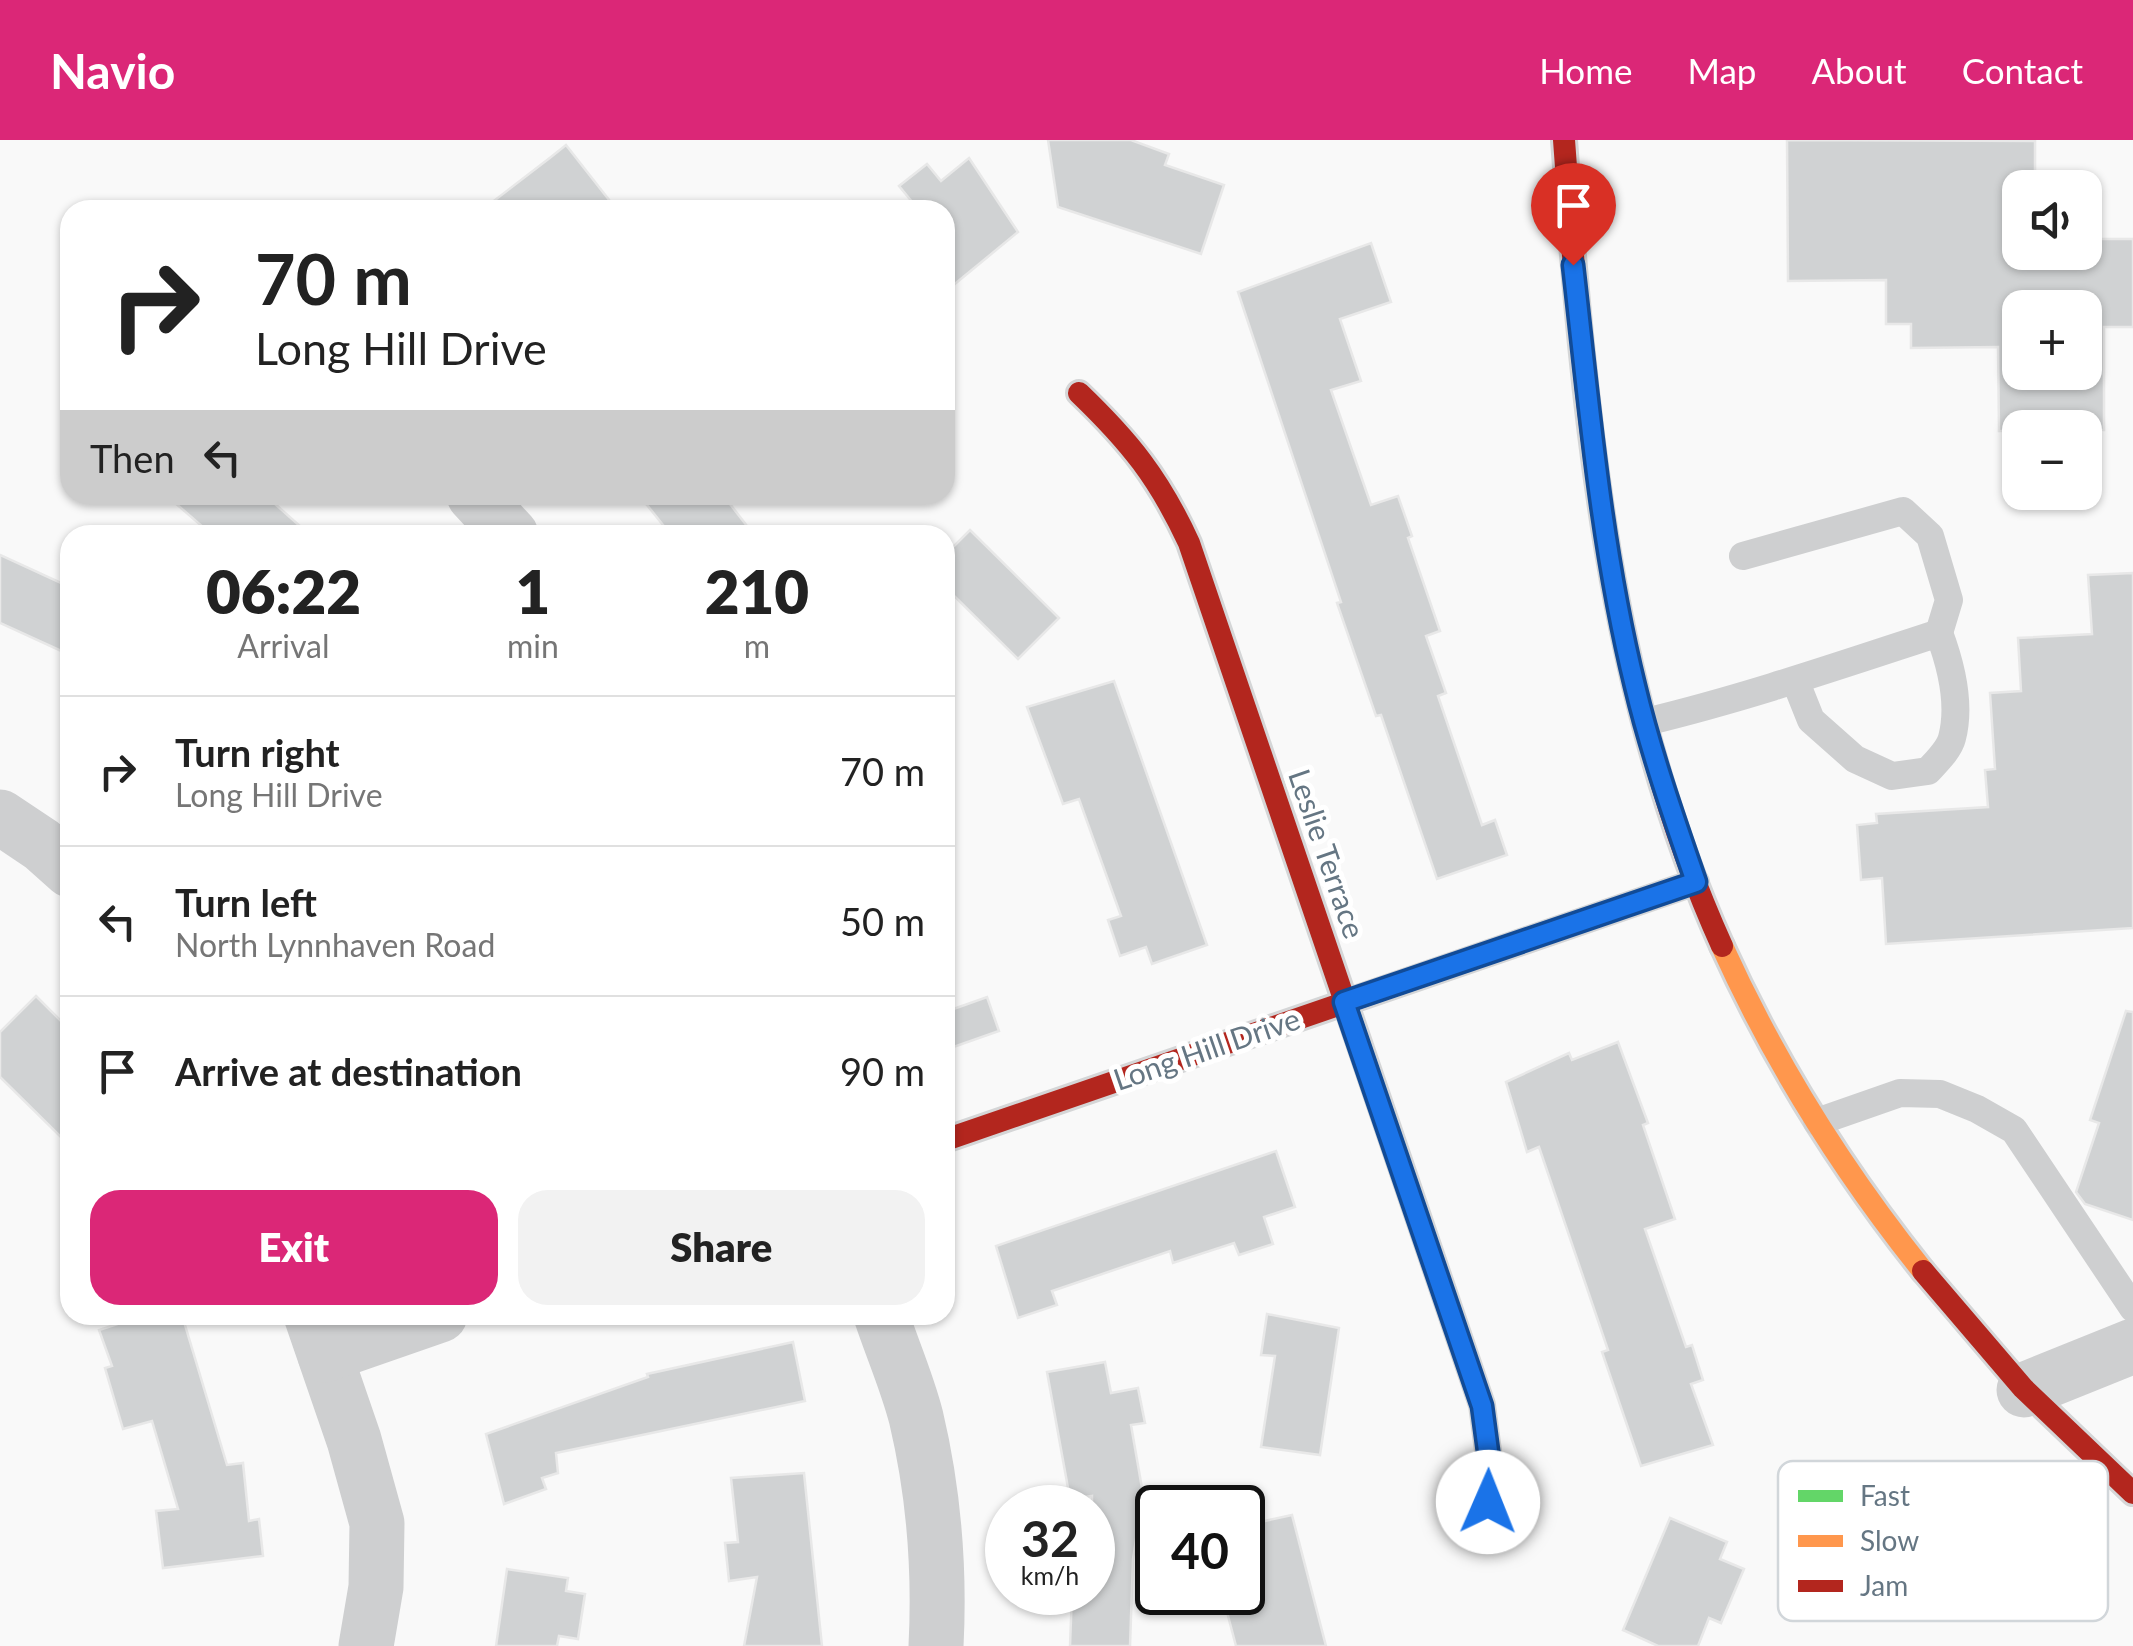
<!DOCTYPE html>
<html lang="en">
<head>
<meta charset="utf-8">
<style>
	:root { --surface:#fff; --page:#f2f2f2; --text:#222; --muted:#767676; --line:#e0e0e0; --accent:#db2777 }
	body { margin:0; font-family:Lato,sans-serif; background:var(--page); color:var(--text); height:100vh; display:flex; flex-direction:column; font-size:38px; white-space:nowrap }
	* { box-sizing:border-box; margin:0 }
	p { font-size:32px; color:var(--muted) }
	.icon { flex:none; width:55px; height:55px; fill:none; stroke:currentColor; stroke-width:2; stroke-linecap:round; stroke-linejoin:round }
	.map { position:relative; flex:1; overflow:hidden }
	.panel { position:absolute; left:60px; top:385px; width:895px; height:800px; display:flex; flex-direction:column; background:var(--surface); border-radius:30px; box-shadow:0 2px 8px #0004 }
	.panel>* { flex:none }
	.hud { position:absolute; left:60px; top:60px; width:895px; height:305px; border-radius:30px; box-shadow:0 2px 8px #0004; background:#fff; color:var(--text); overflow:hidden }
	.buttons { position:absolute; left:2002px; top:30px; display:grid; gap:20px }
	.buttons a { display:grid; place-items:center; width:100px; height:100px; border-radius:20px; background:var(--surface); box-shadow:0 2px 8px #0004; font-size:50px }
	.speed { position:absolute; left:985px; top:1345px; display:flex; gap:20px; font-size:50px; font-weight:700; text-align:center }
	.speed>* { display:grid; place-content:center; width:130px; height:130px; border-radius:50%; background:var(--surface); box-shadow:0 2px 8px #0004; line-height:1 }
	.speed small { font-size:25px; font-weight:400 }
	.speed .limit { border:5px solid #111; border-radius:15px; background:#fff; color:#111 }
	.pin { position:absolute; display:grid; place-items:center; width:85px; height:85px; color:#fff; margin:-102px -42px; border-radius:50% 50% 50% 0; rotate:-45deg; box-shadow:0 0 10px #0007 }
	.pin .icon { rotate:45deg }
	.me { position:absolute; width:110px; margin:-55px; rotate:1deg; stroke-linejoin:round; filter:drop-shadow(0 0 8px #0008) }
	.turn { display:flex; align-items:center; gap:35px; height:210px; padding:0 30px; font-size:45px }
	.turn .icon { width:130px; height:130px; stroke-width:2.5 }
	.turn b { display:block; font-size:70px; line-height:85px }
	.then { display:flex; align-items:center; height:95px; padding:0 30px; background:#0003; gap:20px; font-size:38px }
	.eta { display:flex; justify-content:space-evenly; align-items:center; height:170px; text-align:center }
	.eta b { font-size:60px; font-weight:800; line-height:70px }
	.action { display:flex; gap:20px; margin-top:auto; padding:20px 30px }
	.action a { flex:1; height:115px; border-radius:30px; background:var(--accent); color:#fff; font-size:40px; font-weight:800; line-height:115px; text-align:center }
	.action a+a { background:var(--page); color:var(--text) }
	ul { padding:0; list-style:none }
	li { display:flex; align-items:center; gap:30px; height:150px; padding:0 30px; border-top:2px solid var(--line) }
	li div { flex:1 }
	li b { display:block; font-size:38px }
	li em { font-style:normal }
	header { display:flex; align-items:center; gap:60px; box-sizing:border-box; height:140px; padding:0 50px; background:var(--accent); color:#fff }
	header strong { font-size:48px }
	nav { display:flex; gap:55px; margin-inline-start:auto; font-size:35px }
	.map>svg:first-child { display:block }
</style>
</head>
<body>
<header>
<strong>Navio</strong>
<nav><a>Home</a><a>Map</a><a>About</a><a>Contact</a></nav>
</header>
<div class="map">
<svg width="2133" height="1506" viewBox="0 0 2133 1506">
	<rect width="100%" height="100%" fill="#f9f9f9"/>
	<g fill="#d0d2d3" stroke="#e8e8e8" stroke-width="2.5" fill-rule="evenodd">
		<polygon points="1048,0 1131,0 1169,14 1165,25 1224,45 1201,114 1058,67"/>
		<path d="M1787,0L2035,1V48H2020V112H2085V99H2133V187H2104V290L2020,288V291H1999L1998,207L1911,208V184H1886V140L1788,141ZM2020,168H2085V232H2020Z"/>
		<polygon points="566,5 617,70 482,70 551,17"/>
		<polygon points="969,18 1018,92 945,152 945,70 905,70 913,63 899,46 927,24 941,41"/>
		<polygon points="1371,103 1391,162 1340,179 1361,241 1331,250 1371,365 1398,356 1412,396 1408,398 1440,491 1426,496 1446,553 1438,556 1482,685 1495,680 1507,715 1437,739 1381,575 1376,576 1337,463 1341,462 1238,152"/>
		<polygon points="166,355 265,355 310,395 212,395"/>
		<polygon points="639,355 723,355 754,395 671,395"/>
		<polygon points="970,390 1059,478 1018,519 945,447 945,415"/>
		<polygon points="0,415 70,447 70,515 0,483"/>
		<polygon points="2133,433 2133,788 1886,804 1882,738 1861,740 1857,685 1877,683 1876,674 1988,667 1985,630 1995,629 1990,553 2021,551 2018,498 2092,494 2088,435"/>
		<polygon points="1114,541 1207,805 1152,824 1146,807 1120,816 1108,780 1121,776 1079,659 1063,664 1027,567"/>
		<polygon points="36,856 70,890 70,1006 0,937 0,892"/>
		<polygon points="987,857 999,891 945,910 945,872"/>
		<polygon points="2126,871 2133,872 2133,1080 2085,1064 2076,1052 2099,983 2090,980"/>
		<polygon points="1618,902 1648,983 1643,985 1675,1079 1645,1089 1686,1207 1692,1205 1703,1240 1691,1244 1713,1305 1641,1326 1602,1212 1608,1210 1539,1007 1527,1012 1506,942 1569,913 1572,920"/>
		<polygon points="1276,1011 1295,1067 1264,1077 1273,1104 1239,1115 1234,1103 1173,1123 1170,1111 1052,1151 1057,1165 1018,1178 996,1106"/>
		<polygon points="1267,1174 1339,1188 1320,1315 1261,1307 1275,1216 1261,1215"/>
		<polygon points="145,1175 182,1175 227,1325 243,1323 249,1381 259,1379 263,1416 163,1428 156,1371 178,1369 152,1281 123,1289 105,1228 112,1226 99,1190"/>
		<polygon points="793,1202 805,1261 556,1313 558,1333 542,1338 546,1349 504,1364 486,1294 648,1237 647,1234"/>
		<polygon points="1105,1222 1111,1253 1138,1248 1145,1283 1131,1285 1143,1354 1133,1419 1130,1506 1070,1506 1072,1452 1092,1452 1092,1356 1070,1359 1047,1232"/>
		<polygon points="804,1333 822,1506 744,1506 757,1437 729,1441 725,1403 738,1402 731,1338"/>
		<polygon points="1292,1375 1326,1506 1236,1506 1223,1457 1242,1452 1242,1386"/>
		<polygon points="1670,1378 1727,1402 1720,1419 1744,1429 1721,1483 1709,1478 1698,1506 1658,1506 1623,1490"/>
		<polygon points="507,1429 568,1438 566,1451 585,1454 578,1499 559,1496 557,1506 496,1506"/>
	</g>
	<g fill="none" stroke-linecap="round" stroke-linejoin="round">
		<defs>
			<polyline id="fast" points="1343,856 1482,1265 1490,1326 1485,1399"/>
			<path id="slow" d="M1722,806C1775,923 1843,1031 1923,1131"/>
			<g id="jam">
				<path d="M1564,0C1584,272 1608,554 1722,806"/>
				<path d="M1079,253C1130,302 1159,338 1189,403L1343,856"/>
				<polyline points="945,1000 1696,742"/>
				<polyline points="1923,1131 2023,1248 2133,1353"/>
			</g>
		</defs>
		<use href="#fast" stroke="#d5d6d7" stroke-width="28"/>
		<use href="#slow" stroke="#d5d6d7" stroke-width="28"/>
		<use href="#jam" stroke="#d5d6d7" stroke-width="28"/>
		<g stroke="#cecfd0" stroke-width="28">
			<polyline points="1743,416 1903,371 1930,396 1949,460 1939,493"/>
			<path d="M1645,582C1745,558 1841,525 1939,493C1951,525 1961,564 1952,598C1949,610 1936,622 1928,631L1892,636L1855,619L1811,580L1795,540"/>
			<polyline points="1817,982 1900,953 1940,954 1977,969 2014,990 2133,1168"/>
		</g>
		<g stroke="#cecfd0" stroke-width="55">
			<polyline points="474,355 511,395"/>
			<polyline points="0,677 42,705 70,730"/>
			<polyline points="311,1175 354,1300 377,1383 376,1447 366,1506"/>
			<path d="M881,1175C892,1208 907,1242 916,1277C934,1353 940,1428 936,1506"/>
			<polyline points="325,1215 440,1175"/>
			<polyline points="2024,1250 2133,1206"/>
		</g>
		<use href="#fast" stroke="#63d668" stroke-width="22"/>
		<use href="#slow" stroke="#ff974d" stroke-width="22"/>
		<use href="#jam" stroke="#b3261e" stroke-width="22"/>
	</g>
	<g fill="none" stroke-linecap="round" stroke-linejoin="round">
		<defs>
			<path id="route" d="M1488,1362L1490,1326L1482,1266L1344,862L1696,742C1674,678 1651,613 1635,546C1601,408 1589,265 1573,125"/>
		</defs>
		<use href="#route" stroke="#114b97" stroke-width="25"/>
		<use href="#route" stroke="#1a73e8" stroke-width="18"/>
	</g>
	<g text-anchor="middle" stroke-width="10" stroke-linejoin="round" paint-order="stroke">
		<g font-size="30" fill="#657683" stroke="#fff">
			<text transform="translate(1326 714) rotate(71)" y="10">Leslie Terrace</text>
			<text transform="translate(1207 910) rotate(-19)" y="10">Long Hill Drive</text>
		</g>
	</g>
	<rect x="1778" y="1321" width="330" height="160" rx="15" fill="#fff" stroke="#d1d6da" stroke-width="2.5"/>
	<rect x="1798" y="1350" width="45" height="12" fill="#63d668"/>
	<rect x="1798" y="1395" width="45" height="12" fill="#ff974d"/>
	<rect x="1798" y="1440" width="45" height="12" fill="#b3261e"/>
	<g font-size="28" fill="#657683">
		<text x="1860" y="1366">Fast</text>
		<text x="1860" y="1411">Slow</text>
		<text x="1860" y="1456">Jam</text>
	</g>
</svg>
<div class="buttons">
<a><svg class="icon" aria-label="sound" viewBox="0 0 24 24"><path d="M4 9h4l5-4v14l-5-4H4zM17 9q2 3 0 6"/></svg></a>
<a>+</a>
<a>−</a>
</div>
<div class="speed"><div>32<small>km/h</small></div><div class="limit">40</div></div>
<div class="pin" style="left:1573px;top:125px;background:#d93025"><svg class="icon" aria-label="arrive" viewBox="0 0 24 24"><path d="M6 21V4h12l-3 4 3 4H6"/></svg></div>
<svg class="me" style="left:1488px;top:1362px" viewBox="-20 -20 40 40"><circle r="19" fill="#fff"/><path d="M0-13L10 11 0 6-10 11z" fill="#1a73e8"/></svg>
<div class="hud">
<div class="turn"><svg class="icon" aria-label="right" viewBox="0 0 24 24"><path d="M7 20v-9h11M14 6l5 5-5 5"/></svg><div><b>70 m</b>Long Hill Drive</div></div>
<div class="then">Then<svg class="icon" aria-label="left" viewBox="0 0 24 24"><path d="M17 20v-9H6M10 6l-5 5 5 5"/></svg></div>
</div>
<section class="panel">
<div class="eta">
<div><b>06:22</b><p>Arrival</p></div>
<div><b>1</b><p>min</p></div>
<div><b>210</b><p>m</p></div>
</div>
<ul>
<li><svg class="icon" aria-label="right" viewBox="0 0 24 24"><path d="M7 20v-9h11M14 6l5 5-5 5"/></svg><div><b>Turn right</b><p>Long Hill Drive</p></div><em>70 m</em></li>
<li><svg class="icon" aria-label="left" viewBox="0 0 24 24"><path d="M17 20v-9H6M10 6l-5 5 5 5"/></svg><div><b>Turn left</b><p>North Lynnhaven Road</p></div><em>50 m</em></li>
<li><svg class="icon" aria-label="arrive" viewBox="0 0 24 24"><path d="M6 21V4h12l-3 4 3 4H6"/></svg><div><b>Arrive at destination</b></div><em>90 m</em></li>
</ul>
<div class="action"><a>Exit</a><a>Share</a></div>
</section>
</div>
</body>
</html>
